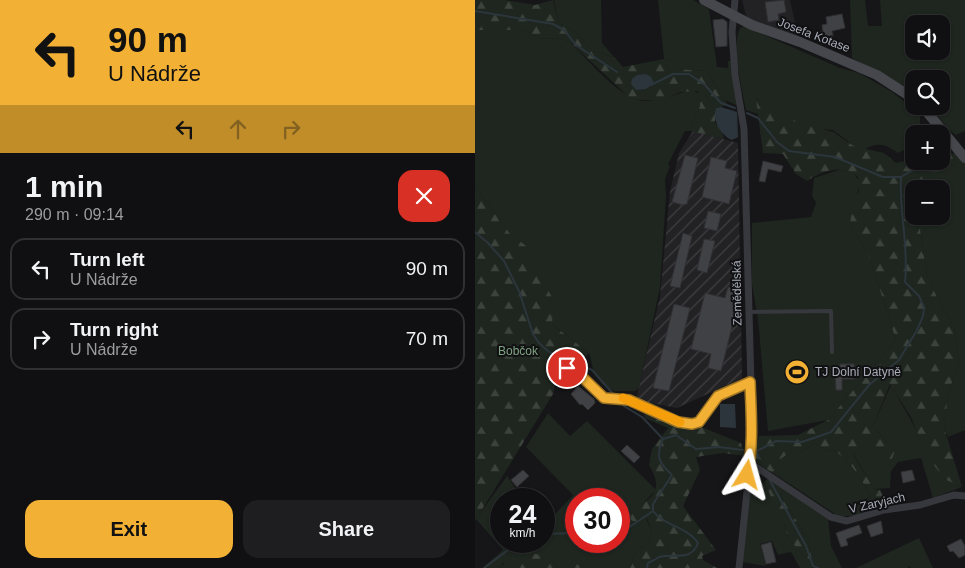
<!DOCTYPE html>
<html lang="en">
<head>
<meta charset="utf-8">
<style>
	:root { --surface:#101012; --page:#1e1e20; --text:#f1f3f6; --muted:#9c9d9f; --line:#303032; --accent:#f2b134 }
	body { margin:0; font-family:Helvetica,sans-serif; background:var(--page); color:var(--text); height:100vh; display:flex; flex-direction:column; font-size:19px; white-space:nowrap }
	* { box-sizing:border-box; margin:0 }
	p { font-size:16px; color:var(--muted) }
	.icon { flex:none; width:28px; height:28px; fill:none; stroke:currentColor; stroke-width:2; stroke-linecap:round; stroke-linejoin:round }
	.map { position:relative; flex:1; overflow:hidden }
	.details { display:flex; flex-direction:column; background:var(--surface); width:475px }
	.details>* { flex:none }
	.banner { background:#f2b134; color:#111; overflow:hidden }
	.buttons { position:absolute; left:430px; top:15px; display:grid; gap:10px }
	.buttons a { display:grid; place-items:center; width:45px; height:45px; border-radius:10px; background:var(--surface); box-shadow:0 1px 4px #0004,0 0 0 1px var(--line); font-size:25px }
	.speed { position:absolute; left:15px; top:488px; display:flex; gap:10px; font-size:25px; font-weight:700; text-align:center }
	.speed>* { display:grid; place-content:center; width:65px; height:65px; border-radius:50%; background:var(--surface); box-shadow:0 1px 4px #0004,0 0 0 1px var(--line); line-height:1 }
	.speed small { font-size:12px; font-weight:400 }
	.speed .limit { border:8px solid #d22; background:#fff; color:#111 }
	.pin { position:absolute; display:grid; place-items:center; width:42px; height:42px; color:#fff; margin:-21px; border:2px solid #fff; border-radius:50%; box-shadow:0 1px 5px #0007 }
	.me { position:absolute; width:55px; margin:-28px; rotate:8deg; stroke-linejoin:round; filter:drop-shadow(0 0 4px #0008) }
	.turn { display:flex; align-items:center; gap:18px; height:105px; padding:0 25px; font-size:22px }
	.turn .icon { width:65px; height:65px; stroke-width:2.5 }
	.turn b { display:block; font-size:35px; line-height:42px }
	.lanes { display:flex; align-items:center; height:48px; padding:0 25px; background:#0003; justify-content:center; gap:25px; direction:ltr }
	.lanes .off { opacity:.35 }
	.round { display:grid; place-items:center; flex:none; width:52px; height:52px; border-radius:15px; background:var(--page) }
	.headline { display:flex; align-items:center; justify-content:space-between; height:85px; padding:0 25px }
	h1 { font-size:30px; font-weight:700; line-height:38px }
	.action { display:flex; gap:10px; margin-top:auto; padding:10px 25px }
	.action a { flex:1; height:58px; border-radius:15px; background:var(--accent); color:#111; font-size:20px; font-weight:700; line-height:58px; text-align:center }
	.action a+a { background:var(--page); color:var(--text) }
	ul { padding:0; list-style:none }
	li { display:flex; align-items:center; gap:15px; height:62px; margin:0 10px 8px; padding:0 15px; border:2px solid var(--line); border-radius:15px }
	li div { flex:1 }
	li b { display:block; font-size:19px }
	li em { font-style:normal }
	main { display:flex; flex:1; min-height:0 }
	.map>svg:first-child { display:block }
</style>
</head>
<body>
<main>
<section class="details">
<div class="banner">
<div class="turn"><svg class="icon" aria-label="left" viewBox="0 0 24 24"><path d="M17 20v-9H6M10 6l-5 5 5 5"/></svg><div><b>90 m</b>U Nádrže</div></div>
<div class="lanes"><svg class="icon" aria-label="left" viewBox="0 0 24 24"><path d="M17 20v-9H6M10 6l-5 5 5 5"/></svg><svg class="icon off" aria-label="ahead" viewBox="0 0 24 24"><path d="M12 20V5M6 11l6-6 6 6"/></svg><svg class="icon off" aria-label="right" viewBox="0 0 24 24"><path d="M7 20v-9h11M14 6l5 5-5 5"/></svg></div>
</div>
<div class="headline"><div><h1>1 min</h1><p>290 m · 09:14</p></div><a class="round" style="background:#d93025;color:#fff"><svg class="icon" aria-label="close" viewBox="0 0 24 24"><path d="M6 6l12 12M18 6L6 18"/></svg></a></div>
<ul>
<li><svg class="icon" aria-label="left" viewBox="0 0 24 24"><path d="M17 20v-9H6M10 6l-5 5 5 5"/></svg><div><b>Turn left</b><p>U Nádrže</p></div><em>90 m</em></li>
<li><svg class="icon" aria-label="right" viewBox="0 0 24 24"><path d="M7 20v-9h11M14 6l5 5-5 5"/></svg><div><b>Turn right</b><p>U Nádrže</p></div><em>70 m</em></li>
</ul>
<div class="action"><a>Exit</a><a>Share</a></div>
</section>
<div class="map">
<svg width="490" height="568" viewBox="0 0 490 568">
	<defs>
		<pattern id="industrial-furrows" width="10" height="10" patternUnits="userSpaceOnUse" patternTransform="scale(1.25)"><rect width="10" height="10" fill="#222225"/><path d="M-1 1l2-2M0 10L10 0M9 11l2-2" fill="none" stroke="#3f3f43"/></pattern>
		<pattern id="forest-firs" width="22" height="20" patternUnits="userSpaceOnUse" patternTransform="scale(1.25)"><rect width="22" height="20" fill="#1e261f"/><path d="M5 1l3.5 6h-7zM16 11l3.5 6h-7z" fill="#3c433d"/></pattern>
	</defs>
	<rect width="100%" height="100%" fill="#161618"/>
	<polygon fill="#222225" points="267,0 315,0 323,36 276,20 271,16"/>
	<polygon fill="url(#industrial-furrows)" points="218,131 263,143 267,378 202,408 161,400 185,296 195,192 204,153"/>
	<g fill="#1e261f" fill-rule="evenodd">
		<polygon points="79,0 126,0 127,43 139,57 118,51 99,31 84,23"/>
		<polygon points="183,0 218,0 234,9 242,67 253,68 253,61 256,61 263,106 248,99 232,71 199,69 199,63 189,59"/>
		<path d="M375,0H390L393,26H407L405,0H490V131L481,135C472,129 463,115 453,106H466V79H439V95L377,58ZM439,24H466V51H439Z"/>
		<path d="M269,26L365,68L384,73L417,92L445,114V134H439V145L423,153C410,144 404,142 390,149L379,146L358,130L342,129L324,123L281,98L283,114L271,110C267,89 256,47 265,28Z"/>
		<path d="M7,29L47,30L67,39L81,38L94,41C112,58 146,102 172,101C188,101 201,93 217,90L225,94V106L215,131H210L193,164L195,166L190,179L191,197L185,287L164,388L160,391H139L127,384L119,373L114,353L78,325L50,246L36,235L0,187V30Z"/>
		<polygon points="480,151 490,163 490,430 473,437 469,427 474,391 484,362 479,326 465,304 452,275 443,216 466,216 466,189 439,189 439,203 434,186 484,163 477,155"/>
		<polygon points="367,169 379,173 385,183 375,223 394,256 421,340 353,420 293,431 283,319 277,284 277,223 336,217 341,203 337,196 339,178"/>
		<polygon points="416,385 469,479 487,487 458,498 446,458 423,462 416,471 415,488 399,489 378,453 389,444 413,468 420,451 398,426"/>
		<path d="M73,413L95,436L112,421L181,490L166,505L177,533L173,543L161,551L155,568H112L105,564L88,561L28,563L25,568H7L28,550L1,519L32,476L48,499H26V541H69V526L98,495L51,447ZM101,499H144V541H101Z"/>
		<path d="M340,443L351,451L357,449C375,460 385,477 396,496L390,499L395,510L381,516H363L301,475C296,461 310,457 319,449L325,453Z"/>
		<polygon points="277,476 292,485 311,528 313,539 337,563 334,541 305,494 311,488 353,518 356,546 367,568 325,568 316,552 303,555 297,541 285,544 291,566 267,562"/>
		<polygon points="444,538 458,568 436,568 433,566 433,568 381,568"/>
	</g>
	<g fill="url(#forest-firs)">
		<polygon points="0,0 30,0 60,5 78,0 84,23 99,31 118,51 139,57 148,67 189,59 199,63 199,69 232,71 248,99 251,101 252,105 241,108 240,123 246,129 249,139 215,131 225,106 225,94 222,91 205,92 190,99 181,101 156,99 94,41 81,38 67,39 47,30 0,30"/>
		<path d="M281,99L288,101L324,123L358,132L379,146L409,153L421,163L439,159V161H466V140L484,163L434,187L439,203V216H443L452,275L465,304L479,326L484,362L474,391L469,427L487,487L469,479L451,454L436,417L415,384L398,426L420,451L413,469L389,444L378,454L399,489L405,490L411,503L404,508H395L390,500L396,496C385,477 375,460 357,449L351,451L340,443L325,453L319,450C309,457 297,461 301,475L279,461L284,436L323,435L353,420L421,340L394,256L375,223L378,203L384,191L383,177C370,163 345,171 332,181L321,174L308,154L288,153Z"/>
		<polygon points="0,187 36,235 50,245 83,309 77,319 78,325 114,353 98,366 85,362 78,394 0,521"/>
		<path d="M168,410L199,416L266,443L270,456L248,453L221,457L225,470L208,506L241,550L227,556L228,560L242,568H155L161,551L173,543L177,533L172,518L164,525L155,519L153,511C177,500 190,491 174,465L177,449L193,428L170,418Z"/>
		<polygon points="292,479 311,488 305,494 334,541 337,563 313,539 311,528 289,482"/>
		<path d="M56,553L105,564L112,568H25C31,559 45,555 56,553Z"/>
	</g>
	<g fill="#2c353c">
		<polygon points="171,74 176,77 179,83 171,89 161,90 156,84 157,79 162,75"/>
		<path d="M246,107L262,112L263,137L257,140C245,135 237,120 241,108Z"/>
		<polygon points="245,404 260,404 261,428 245,427"/>
	</g>
	<g fill="none" stroke-linecap="round" stroke-linejoin="round">
		<g stroke="#2c353c" stroke-width="2">
			<polyline points="0,11 78,24 89,30 101,45 142,72"/>
			<polyline points="176,85 198,74 214,74 230,85 246,103 260,108"/>
			<polyline points="272,113 283,118 302,142 314,151 360,157 408,177 426,177"/>
			<polyline points="466,154 476,148"/>
			<polyline points="0,232 13,243 29,261 44,291 58,334 64,343 74,352 117,370 149,406 167,417 188,439"/>
			<path d="M280,452L301,441L327,442L356,432L394,385L424,360L442,330L448,316L449,307L444,296L430,282C434,246 424,212 426,177L453,161"/>
			<polyline points="282,452 285,459"/>
			<polyline points="294,479 331,546 338,566 343,568"/>
			<polyline points="144,532 150,530 178,511"/>
			<polyline points="69,534 101,533"/>
			<polyline points="9,568 45,541"/>
			<path d="M172,568L173,563C177,561 181,559 184,557C200,553 216,562 223,543C213,527 189,526 178,511V504L197,475C184,463 180,456 188,439L201,435L221,449L244,447L268,450"/>
		</g>
	</g>
	<g fill="#404145" stroke="#303034">
		<polygon points="309,0 311,12 303,14 304,20 293,22 290,2"/>
		<polygon points="367,14 370,28 357,31 359,41 350,42 345,32 348,32 347,25 352,24 351,17"/>
		<polygon points="248,19 252,22 252,46 241,47 238,20"/>
		<polygon points="210,155 223,158 212,204 208,205 197,202"/>
		<polygon points="236,157 252,161 250,168 262,171 254,204 227,197"/>
		<polygon points="288,161 308,166 306,172 293,169 290,182 284,181"/>
		<polygon points="233,211 246,214 242,231 229,228"/>
		<polygon points="208,233 217,236 205,288 195,286"/>
		<polygon points="229,239 240,241 232,273 222,270"/>
		<polygon points="253,287 266,290 246,371 233,368 236,354 216,349 230,293 250,298"/>
		<polygon points="199,304 215,308 194,391 178,388"/>
		<polygon points="365,364 379,364 379,379 367,379 367,390 361,390 360,368 365,368"/>
		<polygon points="103,386 119,399 120,403 113,410 107,404 105,405 96,394"/>
		<polygon points="152,445 165,457 159,463 146,451"/>
		<polygon points="48,470 54,476 42,487 36,480"/>
		<polygon points="437,470 440,480 428,483 426,472"/>
		<polygon points="406,521 408,533 396,537 392,526"/>
		<polygon points="384,525 387,533 371,539 373,545 366,547 361,533"/>
		<polygon points="486,539 490,546 490,555 484,558 478,551 475,552 472,546"/>
		<polygon points="296,542 301,562 291,564 286,545"/>
	</g>
	<g fill="none" stroke-linecap="round" stroke-linejoin="round">
		<g stroke="#37383d" stroke-width="4">
			<polyline points="274,312 356,311 357,352"/>
			<polyline points="87,368 102,373 129,398 154,400 203,422 217,425 224,422 243,396 275,382"/>
		</g>
		<g stroke="#37383d" stroke-width="7">
			<polyline points="260,0 257,32 260,75 269,129 277,422 275,463 264,568"/>
			<polyline points="275,463 356,517 372,521 409,510 445,505 479,495 490,496"/>
		</g>
		<g stroke="#45474d" stroke-width="10">
			<polyline points="229,0 277,25 325,42 402,75 439,99"/>
			<polyline points="447,106 490,158"/>
		</g>
	</g>
	<g fill="none" stroke-linecap="round" stroke-linejoin="round">
		<defs>
			<path id="route" d="M92,368L102,372L129,398L154,400L203,422L217,424L224,422L243,396L275,382C276,412 279,445 272,475"/>
		</defs>
		<use href="#route" stroke="#9d7322" stroke-width="12"/>
		<use href="#route" stroke="#f2b134" stroke-width="9"/>
		<polyline stroke="#f59e0b" stroke-width="9" points="148,398 205,422"/>
	</g>
	<defs>
		<symbol id="stadium-disc" viewBox="-11 -11 22 22"><circle r="9.5" fill="#f2b134" stroke="#111113"/><path d="M0-5a6.5 5 0 1 0 0 10a6.5 5 0 1 0 0-10ZM-3.5-1.8h7v3.6h-7Z" fill="#111"/></symbol>
	</defs>
	<g fill-rule="evenodd">
		<use href="#stadium-disc" x="308" y="358" width="28" height="28"/>
	</g>
	<g text-anchor="middle" stroke-width="4" stroke-linejoin="round" paint-order="stroke">
		<g font-size="12" fill="#a8adb8" stroke="#111113">
			<text transform="translate(339 35) rotate(21)" y="4">Josefa Kotase</text>
			<text transform="translate(262 293) rotate(-91)" y="4">Zemědělská</text>
			<text transform="translate(402 503) rotate(-13)" y="4">V Zaryjach</text>
		</g>
		<g font-size="12" fill="#7fa381" stroke="#111113">
			<text x="43" y="355">Bobčok</text>
		</g>
		<g font-size="12" fill="#a8adb8" stroke="#111113" text-anchor="start">
			<text x="340" y="376">TJ Dolní Datyně</text>
		</g>
	</g>
</svg>
<div class="buttons">
<a><svg class="icon" aria-label="sound" viewBox="0 0 24 24"><path d="M4 9h4l5-4v14l-5-4H4zM17 9q2 3 0 6"/></svg></a>
<a><svg class="icon" aria-label="search" viewBox="0 0 24 24"><circle cx="10" cy="10" r="6"/><path d="M15 15l6 6"/></svg></a>
<a>+</a>
<a>−</a>
</div>
<div class="speed"><div>24<small>km/h</small></div><div class="limit">30</div></div>
<div class="pin" style="left:92px;top:368px;background:#d93025"><svg class="icon" aria-label="arrive" viewBox="0 0 24 24"><path d="M6 21V4h12l-3 4 3 4H6"/></svg></div>
<svg class="me" style="left:272px;top:475px" viewBox="-20 -20 40 40"><path d="M0-17L14 15 0 8-14 15z" fill="#f2b134" stroke="#fff" stroke-width="4"/></svg>
</div>
</main>
</body>
</html>
